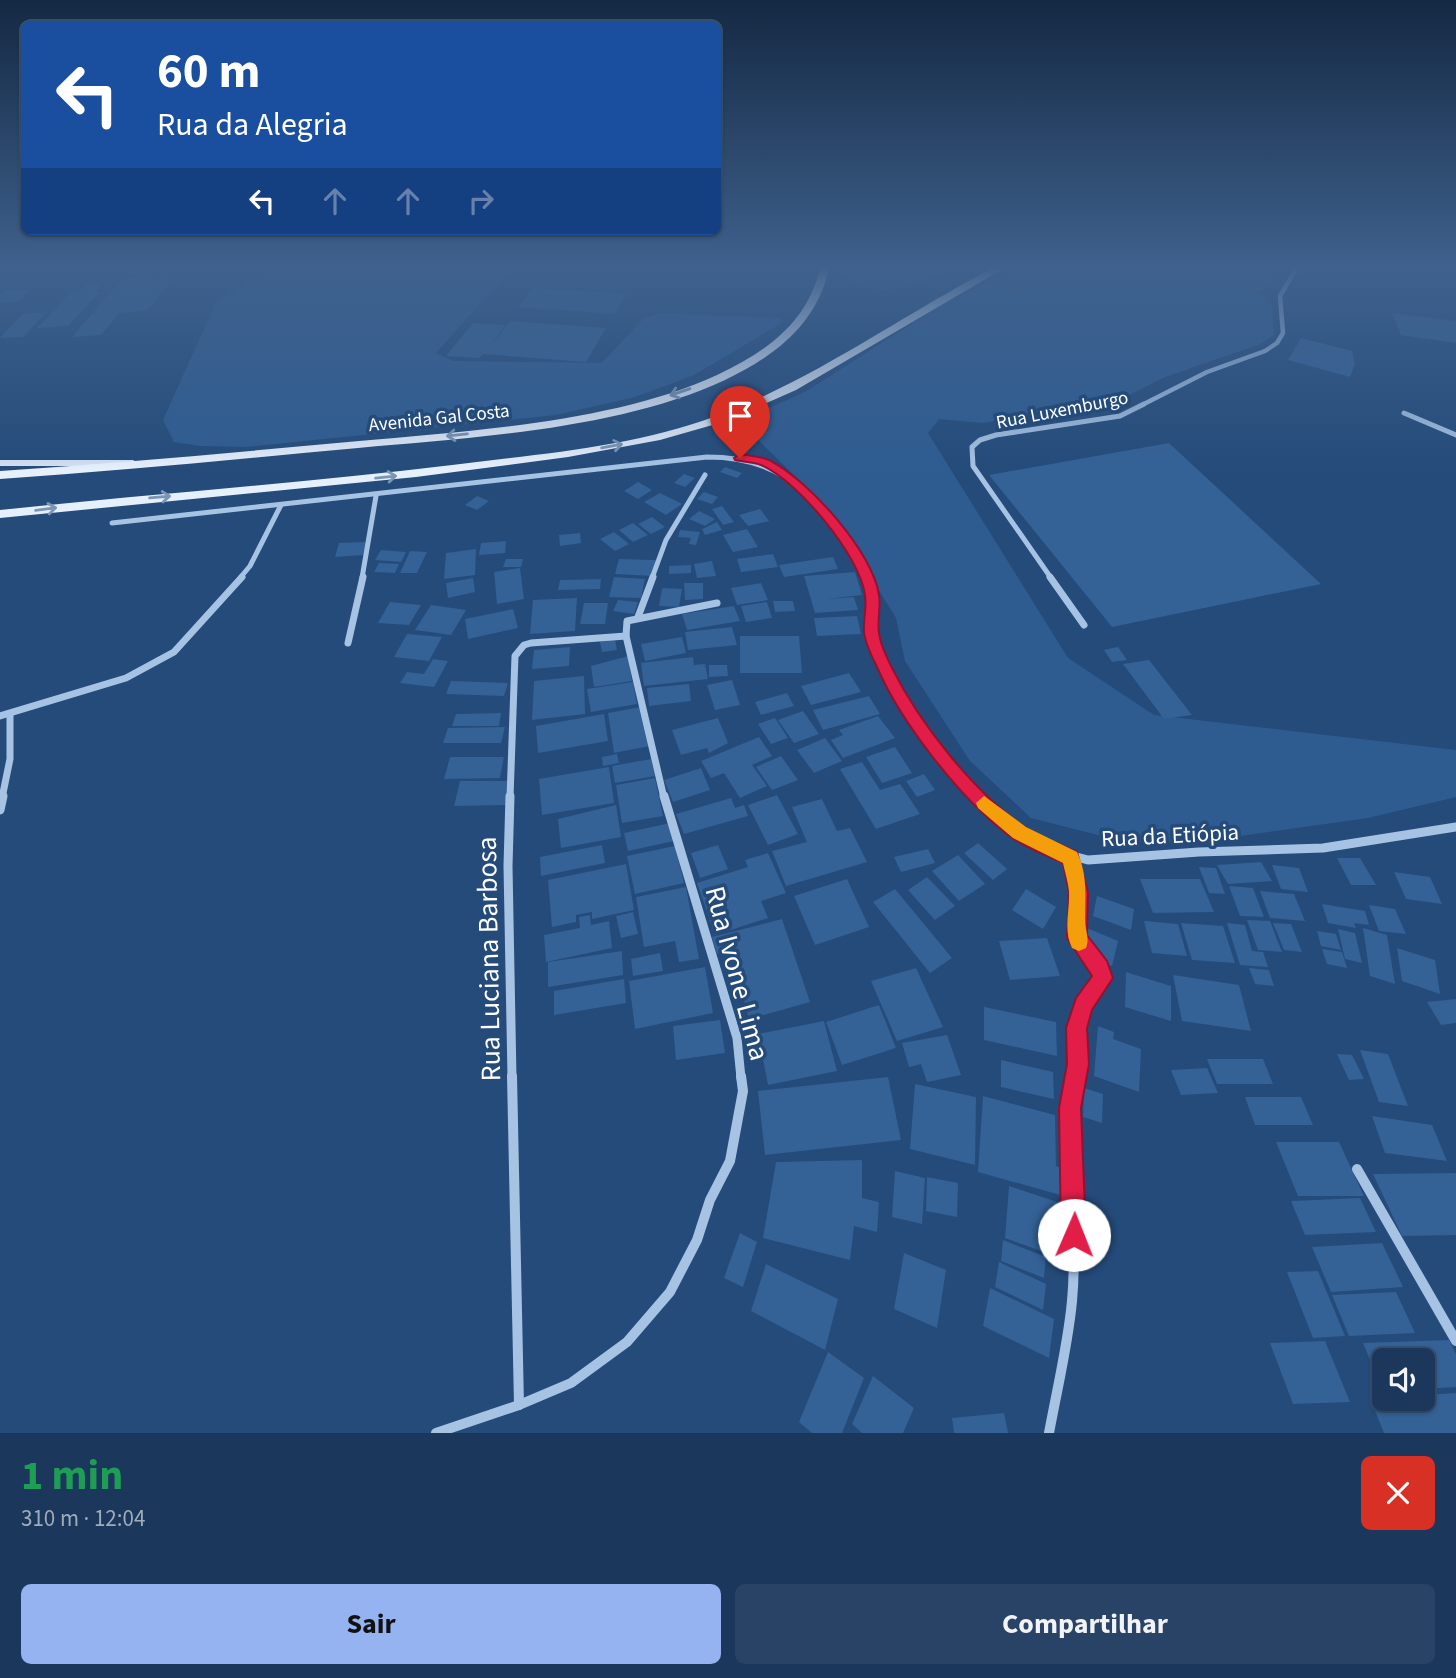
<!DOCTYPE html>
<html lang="pt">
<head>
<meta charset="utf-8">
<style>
	:root { --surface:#1b385c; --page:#284365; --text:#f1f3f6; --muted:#a0acbb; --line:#395272; --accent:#95b2f1 }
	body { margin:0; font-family:"Source Sans 3",sans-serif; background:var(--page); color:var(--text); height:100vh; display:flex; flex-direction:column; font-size:26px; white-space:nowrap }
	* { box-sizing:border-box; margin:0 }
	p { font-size:23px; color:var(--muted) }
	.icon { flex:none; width:38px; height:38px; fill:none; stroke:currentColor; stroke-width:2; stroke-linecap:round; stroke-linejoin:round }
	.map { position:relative; height:1433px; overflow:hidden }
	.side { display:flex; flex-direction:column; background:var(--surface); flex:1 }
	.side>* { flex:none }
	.guide { position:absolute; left:21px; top:21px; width:700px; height:214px; border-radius:10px; box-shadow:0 2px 5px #0004,0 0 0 2px var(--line); background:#1a4fa0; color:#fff; overflow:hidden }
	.controls { position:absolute; left:1372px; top:1348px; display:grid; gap:14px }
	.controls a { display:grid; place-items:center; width:63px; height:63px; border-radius:10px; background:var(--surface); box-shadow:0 2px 5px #0004,0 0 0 2px var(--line); font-size:35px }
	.pin { position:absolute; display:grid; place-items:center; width:60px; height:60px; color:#fff; margin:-72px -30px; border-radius:50% 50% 50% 0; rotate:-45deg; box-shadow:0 0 7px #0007 }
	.pin .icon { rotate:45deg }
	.me { position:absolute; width:77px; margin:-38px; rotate:1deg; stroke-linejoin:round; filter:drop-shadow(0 0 5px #0008) }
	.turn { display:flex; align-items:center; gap:24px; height:147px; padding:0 21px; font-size:32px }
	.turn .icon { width:91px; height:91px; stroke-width:2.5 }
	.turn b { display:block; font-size:49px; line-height:60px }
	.lanes { display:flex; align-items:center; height:66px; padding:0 21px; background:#0003; justify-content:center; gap:35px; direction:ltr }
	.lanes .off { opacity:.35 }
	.round { display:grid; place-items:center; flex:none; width:74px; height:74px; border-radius:10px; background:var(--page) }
	.head { display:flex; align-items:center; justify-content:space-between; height:119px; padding:0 21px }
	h1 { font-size:42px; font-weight:700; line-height:52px; color:#1e9e55 }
	.primary-button { display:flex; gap:14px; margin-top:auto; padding:14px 21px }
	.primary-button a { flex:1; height:80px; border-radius:10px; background:var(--accent); color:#111; font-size:28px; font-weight:700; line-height:80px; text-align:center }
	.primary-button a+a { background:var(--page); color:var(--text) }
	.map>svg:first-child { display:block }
</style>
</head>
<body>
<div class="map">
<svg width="1456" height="1433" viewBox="0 0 1456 1433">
	<rect width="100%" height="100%" fill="#244b7a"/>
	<g fill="#2e5c91">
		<polygon points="277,269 512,269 436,353 453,361 602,363 645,317 662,313 781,318 780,324 694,375 635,397 556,415 247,447 200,446 174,442 163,420 217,300"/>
		<path d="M837,269H951C917,285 866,305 837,269Z"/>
		<polygon points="1018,269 1265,269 1270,271 1274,282 1258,292 1272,304 1274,335 1258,345 1165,377 1111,404 983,423 939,419 928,433 1068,658 1154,715 1456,750 1456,797 1368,818 1212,840 1129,843 1031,818 970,761 905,661 896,618 829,510 739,421 805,392 940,306"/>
	</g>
	<g fill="#346196">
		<polygon points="130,269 157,269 144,275 125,275"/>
		<polygon points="175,275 147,311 119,313 101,335 72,337 123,278"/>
		<polygon points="103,284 95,292 100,292 68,326 37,328 71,293 78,293 86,285"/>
		<polygon points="533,288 626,294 615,314 518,307"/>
		<polygon points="31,289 17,302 0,303 0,294 4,291"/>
		<polygon points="47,312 23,337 0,338 23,314"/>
		<polygon points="1392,313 1456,321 1456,343 1401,335"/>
		<polygon points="510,321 606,328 586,362 483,354 479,358 446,356 473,323 505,325 489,348"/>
		<polygon points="1301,338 1352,351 1355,364 1350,377 1288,360"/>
		<polygon points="1169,443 1321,584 1112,627 989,475"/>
		<polygon points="725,467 742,473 737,478 720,472"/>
		<polygon points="684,474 695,478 685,487 674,483"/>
		<polygon points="638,482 652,490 638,499 624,491"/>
		<polygon points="704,492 718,497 712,504 697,499"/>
		<polygon points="660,493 682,504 666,515 644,502"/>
		<polygon points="477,496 489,501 477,510 465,505"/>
		<polygon points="722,506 734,522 723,525 712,509"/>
		<polygon points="760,509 769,521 748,526 739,515"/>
		<polygon points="699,511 715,519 705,526 689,519"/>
		<polygon points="652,517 665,527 651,534 638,524"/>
		<polygon points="717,522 722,530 705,535 702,529"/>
		<polygon points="633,523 648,535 633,542 619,530"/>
		<polygon points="747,529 758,547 733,552 723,535"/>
		<polygon points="680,530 700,532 696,545 689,544 691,538 678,537"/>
		<polygon points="614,532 629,544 615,551 600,539"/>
		<polygon points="580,533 581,543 560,546 559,535"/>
		<polygon points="506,541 505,553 479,555 481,543"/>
		<polygon points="367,542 363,555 335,557 339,543"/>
		<polygon points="476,549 475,575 444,579 446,553"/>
		<polygon points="381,550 406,552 401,562 375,560"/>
		<polygon points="410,551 427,552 417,573 400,573"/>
		<polygon points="773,554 778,567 741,572 737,559"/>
		<polygon points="833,557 838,569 784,577 779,565"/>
		<polygon points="506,559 523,559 521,567 503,567"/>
		<polygon points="619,559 656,560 653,576 615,574"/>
		<polygon points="712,561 716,576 697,578 694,564"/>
		<polygon points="379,563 399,564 395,573 374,572"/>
		<polygon points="691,565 691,573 669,574 669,566"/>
		<polygon points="520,568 524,599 497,604 494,572"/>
		<polygon points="855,572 862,595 826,599 854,597 858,610 815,613 804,576"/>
		<polygon points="614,577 645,579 641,598 609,597"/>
		<polygon points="473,578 475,592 448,598 446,583"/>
		<polygon points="601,579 600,589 558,590 560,580"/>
		<polygon points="684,583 703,583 703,599 685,600"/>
		<polygon points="761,583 768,600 737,605 731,588"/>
		<polygon points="662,588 682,589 679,607 659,606"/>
		<polygon points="577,598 575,631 530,634 533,600"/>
		<polygon points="618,600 638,602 634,614 613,611"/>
		<polygon points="773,601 793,601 795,611 775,612"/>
		<polygon points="390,602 421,605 409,625 378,623"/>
		<polygon points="767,602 772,618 746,622 741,606"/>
		<polygon points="584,603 608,603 605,624 580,624"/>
		<polygon points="431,605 466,610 451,635 415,630"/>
		<polygon points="734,606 740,621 687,630 682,614"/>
		<polygon points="513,609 518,628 468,639 465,619"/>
		<polygon points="857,616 861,634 817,636 814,618"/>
		<polygon points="732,627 737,645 688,650 685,632"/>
		<polygon points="407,634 442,637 429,661 394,657"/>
		<polygon points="740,636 799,636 802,673 740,673"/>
		<polygon points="682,637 686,653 645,661 641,644"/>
		<polygon points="615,639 617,650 602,652 600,642"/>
		<polygon points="570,647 569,666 532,669 534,650"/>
		<polygon points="1118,647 1127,660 1112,662 1104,650"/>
		<polygon points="628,656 632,681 594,687 591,666"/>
		<polygon points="693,657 694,665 705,664 708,679 644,686 641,663"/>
		<polygon points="433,659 448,661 434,687 400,683 407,672 424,674"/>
		<polygon points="1149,660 1192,715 1164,719 1123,664"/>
		<polygon points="709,665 727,665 728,676 709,677"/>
		<polygon points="849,673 861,692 811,705 801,686"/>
		<polygon points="584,676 585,714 532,720 534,681"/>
		<polygon points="732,680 740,705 715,710 707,685"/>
		<polygon points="451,681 508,683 504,696 446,694"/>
		<polygon points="633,682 637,704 591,712 587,689"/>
		<polygon points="689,684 691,701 649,706 647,688"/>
		<polygon points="787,693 794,706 761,715 755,702"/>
		<polygon points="869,696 880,714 823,730 813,710"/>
		<polygon points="641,707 650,746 614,753 608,713"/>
		<polygon points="803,711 819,734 794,743 778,720"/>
		<polygon points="501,713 499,726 452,726 456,714"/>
		<polygon points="604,714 608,741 538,753 536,726"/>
		<polygon points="878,716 895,738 843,758 831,740 843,735 839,730"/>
		<polygon points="718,718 728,743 709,753 707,748 681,755 672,730"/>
		<polygon points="775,718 788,738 771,744 758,724"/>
		<polygon points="505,727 501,743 443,743 448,728"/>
		<polygon points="759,737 772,756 752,765 767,786 740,798 724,773 711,778 701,761"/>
		<polygon points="825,738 842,761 814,773 797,750"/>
		<polygon points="895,747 912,773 882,783 866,757"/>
		<polygon points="617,754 619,763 603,766 602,757"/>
		<polygon points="781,756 798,780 772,790 756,767"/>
		<polygon points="450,757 504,757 500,778 444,779"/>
		<polygon points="651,759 655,776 615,783 612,766"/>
		<polygon points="862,762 880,790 900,784 920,814 876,829 840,769"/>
		<polygon points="609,767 614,803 542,815 539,779"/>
		<polygon points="701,768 710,790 673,802 664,780"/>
		<polygon points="924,774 935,790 917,797 906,781"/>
		<polygon points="655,778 663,816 622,823 616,785"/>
		<polygon points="460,781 511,781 507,805 454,806"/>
		<polygon points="777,795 798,834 768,845 748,805"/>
		<polygon points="731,798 735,808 744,805 748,816 684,834 676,814"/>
		<polygon points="822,799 837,831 850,828 867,862 786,886 772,851 807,842 792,807"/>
		<polygon points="616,805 621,837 561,848 558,819"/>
		<polygon points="670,823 674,841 628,851 624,833"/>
		<polygon points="978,843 1007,869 993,880 964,853"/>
		<polygon points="602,845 605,863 541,876 540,857"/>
		<polygon points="718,845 728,869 700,878 691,853"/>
		<polygon points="675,846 684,883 635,894 627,856"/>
		<polygon points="928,849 935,863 901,872 894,857"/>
		<polygon points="768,853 786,893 761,901 768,918 715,935 697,883 748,867 745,860"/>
		<polygon points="958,855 985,884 959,901 932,871"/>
		<polygon points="1337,858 1360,858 1376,885 1351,885"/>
		<polygon points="1261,862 1272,881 1228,884 1217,865"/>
		<polygon points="626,864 634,910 592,919 592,912 576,915 576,922 552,927 548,880"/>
		<polygon points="1272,865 1299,868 1308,892 1281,889"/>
		<polygon points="1199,867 1216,868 1225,894 1209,893"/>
		<polygon points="1394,872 1430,877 1442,904 1406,899"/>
		<polygon points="927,877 955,906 935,920 908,890"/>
		<polygon points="847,879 869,927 815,945 794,896"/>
		<polygon points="1140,879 1200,879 1214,912 1153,913"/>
		<polygon points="1229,886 1253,888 1264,917 1240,916"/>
		<polygon points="686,887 699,959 679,962 675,941 644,947 636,897"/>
		<polygon points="895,889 952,958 930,973 873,902"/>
		<polygon points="1026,889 1056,907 1043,929 1012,910"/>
		<polygon points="1260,891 1294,894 1305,921 1270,918"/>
		<polygon points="1097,896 1134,909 1131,930 1093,916"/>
		<polygon points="1322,904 1365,911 1369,925 1354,923 1356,928 1328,923"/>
		<polygon points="1369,905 1395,909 1406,934 1379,931"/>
		<polygon points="633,912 638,934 621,938 616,916"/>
		<polygon points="590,915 591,925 609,921 612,948 546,962 544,935 580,928 579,917"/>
		<polygon points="782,919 810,1002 749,1019 730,950 717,954 712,937"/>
		<polygon points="1247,920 1270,921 1282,952 1258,950"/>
		<polygon points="1144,921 1178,924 1187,956 1152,953"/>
		<polygon points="1181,923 1223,926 1235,963 1192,960"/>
		<polygon points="1227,923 1245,925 1252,951 1263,952 1268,967 1240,965"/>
		<polygon points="1273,923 1291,924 1302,952 1284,950"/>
		<polygon points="1082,926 1118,941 1112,966 1097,960 1099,950 1078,941"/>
		<polygon points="1363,928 1387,935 1395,984 1370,976"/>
		<polygon points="1338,929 1355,933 1362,963 1345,959"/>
		<polygon points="1317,931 1336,934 1341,950 1321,946"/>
		<polygon points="1047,938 1060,976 1010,980 999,941"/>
		<polygon points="1397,948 1435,960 1440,994 1402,981"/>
		<polygon points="1322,949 1342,952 1347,968 1327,964"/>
		<polygon points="622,951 623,975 548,987 548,962"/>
		<polygon points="660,953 663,971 633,976 631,959"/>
		<polygon points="705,967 713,1013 635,1029 629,981"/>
		<polygon points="916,968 943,1027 897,1041 871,981"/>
		<polygon points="1249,968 1269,970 1274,986 1255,984"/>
		<polygon points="1126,972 1171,986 1171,1021 1125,1007"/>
		<polygon points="1173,975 1239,985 1251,1031 1182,1021"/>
		<polygon points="624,979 626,1003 554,1015 554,991"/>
		<polygon points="1456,999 1456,1023 1441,1025 1427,1002"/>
		<polygon points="879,1005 896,1048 842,1065 826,1022"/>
		<polygon points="984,1007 1056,1022 1057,1056 984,1040"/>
		<polygon points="720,1020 725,1053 676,1060 673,1026"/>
		<polygon points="824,1021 837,1071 768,1085 758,1034"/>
		<polygon points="1098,1026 1114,1032 1113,1039 1141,1049 1139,1092 1094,1076"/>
		<polygon points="947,1035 961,1075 927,1082 921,1064 909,1067 902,1043"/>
		<polygon points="1360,1050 1388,1054 1408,1106 1379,1102"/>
		<polygon points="1337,1054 1352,1055 1364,1079 1349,1080"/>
		<polygon points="1207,1059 1263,1059 1273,1084 1217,1084"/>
		<polygon points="1001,1060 1053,1072 1054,1099 1001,1087"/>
		<polygon points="1207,1068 1218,1093 1181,1095 1171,1070"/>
		<polygon points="888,1077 901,1140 765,1155 758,1091"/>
		<polygon points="915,1084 976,1097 975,1165 910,1149"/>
		<polygon points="1084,1088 1103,1094 1102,1123 1083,1117"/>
		<polygon points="983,1096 1055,1115 1056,1166 1063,1169 1064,1196 978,1172"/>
		<polygon points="1245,1097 1301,1097 1313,1125 1255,1125"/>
		<polygon points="1372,1116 1432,1125 1447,1161 1385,1153"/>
		<polygon points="1276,1142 1339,1142 1364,1196 1298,1196"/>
		<polygon points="862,1160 862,1198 879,1202 877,1232 854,1226 850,1260 763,1238 776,1162"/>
		<polygon points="895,1171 925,1178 922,1224 892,1217"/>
		<polygon points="1456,1173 1456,1235 1402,1236 1373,1174"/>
		<polygon points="927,1177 958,1183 957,1217 926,1211"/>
		<polygon points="1009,1186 1063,1204 1061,1258 1005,1238"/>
		<polygon points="1360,1198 1376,1232 1305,1235 1291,1201"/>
		<polygon points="740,1233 757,1242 743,1287 724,1278"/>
		<polygon points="1003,1240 1046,1257 1044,1278 1001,1261"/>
		<polygon points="1382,1243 1403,1287 1331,1292 1312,1247"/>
		<polygon points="904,1253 946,1270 937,1328 894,1309"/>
		<polygon points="999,1262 1046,1284 1043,1310 995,1287"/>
		<polygon points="766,1264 838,1299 825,1350 751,1311"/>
		<polygon points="1318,1271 1345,1336 1313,1338 1287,1272"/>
		<polygon points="990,1288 1054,1319 1049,1358 983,1326"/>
		<polygon points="1396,1292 1415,1333 1349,1336 1332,1295"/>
		<polygon points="1449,1340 1456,1354 1456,1387 1423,1389 1423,1360 1384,1360 1384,1393 1363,1343"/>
		<polygon points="1325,1341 1350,1402 1293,1404 1270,1343"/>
		<polygon points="828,1352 864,1378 842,1433 812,1433 799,1422"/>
		<polygon points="873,1376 914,1408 903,1433 862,1433 852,1424"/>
		<polygon points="1456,1393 1456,1433 1384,1433 1370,1398 1423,1398 1423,1395"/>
		<polygon points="1004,1413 1008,1433 954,1433 952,1418"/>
	</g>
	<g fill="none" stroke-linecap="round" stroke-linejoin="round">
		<polyline stroke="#a7c3e4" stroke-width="4.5" points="1140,406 1207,372 1265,351 1277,343 1283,333 1280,296 1296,269"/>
		<g stroke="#a7c3e4" stroke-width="5">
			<polyline points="1404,413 1456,435"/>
			<path d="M112,523L707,457C776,457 806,487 844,541C853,553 862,564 867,578"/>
			<polyline points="240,578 250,566 281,505"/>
			<polyline points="362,578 376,496"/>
			<polyline points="652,578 666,540 705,475"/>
			<polyline points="1051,578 973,466 972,447 980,440 996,435 1120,416 1144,404"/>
		</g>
		<g stroke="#a7c3e4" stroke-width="7">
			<path d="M867,577C873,596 867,616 872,636C886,694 940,757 981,798"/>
			<polyline points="1050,577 1084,625"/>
			<polyline points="638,617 653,577"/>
			<polyline points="348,643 363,577"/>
			<polyline points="0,716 126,678 174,652 242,577"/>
			<polyline points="2,798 10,759 10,715"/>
			<polyline points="510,798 515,656 524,645 531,643 626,636"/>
			<polyline points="664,798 626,636 627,621 717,603"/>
		</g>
		<g stroke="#a7c3e4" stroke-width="9">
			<polyline points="510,796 508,866 512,1078"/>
			<polyline points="664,796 737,1038 741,1078"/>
			<polyline points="979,796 1018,831 1046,849 1088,860 1199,852 1323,848 1456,827"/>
			<polyline points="0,810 3,796"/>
			<polyline points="1071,858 1078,893 1077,938 1100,968 1102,978 1083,1005 1077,1029 1076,1078"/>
		</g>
		<g stroke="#a7c3e4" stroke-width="10">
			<polyline points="512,1076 519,1405"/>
			<polyline points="1357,1169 1456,1341"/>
			<polyline points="436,1433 519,1405 571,1383 627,1342 670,1292 697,1240 710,1200 730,1161 743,1091 741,1076"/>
			<path d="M1049,1433C1057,1389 1068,1345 1072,1301C1079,1226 1062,1149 1076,1076"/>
		</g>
		<polygon fill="#d0e0f4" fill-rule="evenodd" points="0,460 133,460 138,463 133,466 0,466"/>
		<g fill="#e6effc" fill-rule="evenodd">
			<path d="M820,269H829C816,325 775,356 725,380C621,429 471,438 358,448C239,459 120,471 0,479V471C120,463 239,452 359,441C470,431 616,422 717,375C767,351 806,324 820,269Z"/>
			<path d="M991,269H1003L796,390L723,422L660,440L568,457L416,477L0,518V510C151,494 302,483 452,465C540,454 633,447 716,416C814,380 899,317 991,269Z"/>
		</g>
	</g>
	<defs><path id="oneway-shaft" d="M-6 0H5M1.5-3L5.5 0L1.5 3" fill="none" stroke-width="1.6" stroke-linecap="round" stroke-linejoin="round" transform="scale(1.75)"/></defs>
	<g stroke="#7b95b4">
		<use href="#oneway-shaft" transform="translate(680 392) rotate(161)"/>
		<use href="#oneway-shaft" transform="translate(457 435) rotate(174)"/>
		<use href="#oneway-shaft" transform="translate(612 446) rotate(-10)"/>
		<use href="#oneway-shaft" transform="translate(386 477) rotate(-6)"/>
		<use href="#oneway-shaft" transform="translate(160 497) rotate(-5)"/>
		<use href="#oneway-shaft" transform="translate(46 509) rotate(-7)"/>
	</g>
	<linearGradient id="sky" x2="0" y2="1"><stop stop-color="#142943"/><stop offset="0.57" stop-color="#3f618d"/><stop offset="1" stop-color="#3f618d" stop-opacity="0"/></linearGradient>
	<rect width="1456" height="470" fill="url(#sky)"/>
	<path fill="#e11d48" stroke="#92132f" stroke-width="2" d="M740,454C749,456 762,456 771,461C809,481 873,552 879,595C881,608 877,621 879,633C880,644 887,658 892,668C919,722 974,793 1025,827C1041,837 1060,844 1077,852L1088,892L1087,935L1107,961L1113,978L1092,1010L1087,1028L1089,1064L1081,1108L1086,1235L1082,1243L1074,1247L1065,1243L1061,1235L1059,1108L1067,1064L1066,1028L1076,998L1092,976L1067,938L1069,892L1063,863C1046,855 1026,848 1011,837C962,801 901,723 877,667C872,657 865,643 864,632C863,620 867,607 865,595C860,556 798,481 761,465C754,462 744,462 735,460L734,458Z"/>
	<path fill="#f59e0b" d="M984,796L1026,827L1077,852C1088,875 1085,896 1085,920C1085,930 1090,938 1086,948L1079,951L1072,948C1063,928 1070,912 1069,891C1068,882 1065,872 1063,863L1013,838L978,808L976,803Z"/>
	<g text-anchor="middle" stroke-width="7" stroke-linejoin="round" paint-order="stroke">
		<g font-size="19" fill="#fff" stroke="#244b7a">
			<text transform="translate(1062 409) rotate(-11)" y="7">Rua Luxemburgo</text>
			<text transform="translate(439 417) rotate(-6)" y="7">Avenida Gal Costa</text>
		</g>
		<g font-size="23" fill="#fff" stroke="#244b7a">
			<text transform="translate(1170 835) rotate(-3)" y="8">Rua da Etiópia</text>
		</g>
		<g font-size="28" fill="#fff" stroke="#244b7a">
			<text transform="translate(488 959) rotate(-91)" y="10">Rua Luciana Barbosa</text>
			<text transform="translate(738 973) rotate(75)" y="10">Rua Ivone Lima</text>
		</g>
	</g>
</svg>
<div class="controls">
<a><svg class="icon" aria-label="sound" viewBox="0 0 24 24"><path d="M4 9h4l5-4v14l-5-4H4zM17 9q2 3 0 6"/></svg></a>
</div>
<div class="pin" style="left:740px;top:458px;background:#d93025"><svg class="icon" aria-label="arrive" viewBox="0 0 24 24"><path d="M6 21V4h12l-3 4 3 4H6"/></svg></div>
<svg class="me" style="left:1074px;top:1235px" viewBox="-20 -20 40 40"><circle r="19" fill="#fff"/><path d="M0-13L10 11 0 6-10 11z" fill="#e11d48"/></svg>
<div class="guide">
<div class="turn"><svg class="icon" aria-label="left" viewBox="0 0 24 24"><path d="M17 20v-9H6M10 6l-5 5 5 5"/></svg><div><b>60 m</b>Rua da Alegria</div></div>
<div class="lanes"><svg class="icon" aria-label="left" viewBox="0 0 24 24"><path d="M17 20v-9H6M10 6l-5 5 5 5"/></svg><svg class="icon off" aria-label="ahead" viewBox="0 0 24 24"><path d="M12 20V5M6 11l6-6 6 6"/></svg><svg class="icon off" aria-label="ahead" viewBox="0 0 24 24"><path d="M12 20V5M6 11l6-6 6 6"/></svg><svg class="icon off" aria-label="right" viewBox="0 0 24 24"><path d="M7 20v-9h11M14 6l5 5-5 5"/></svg></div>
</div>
</div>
<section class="side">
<div class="head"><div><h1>1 min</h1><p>310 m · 12:04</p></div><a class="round" style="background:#d93025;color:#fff"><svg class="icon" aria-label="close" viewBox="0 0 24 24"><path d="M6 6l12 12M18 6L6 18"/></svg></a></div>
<div class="primary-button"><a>Sair</a><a>Compartilhar</a></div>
</section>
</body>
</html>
